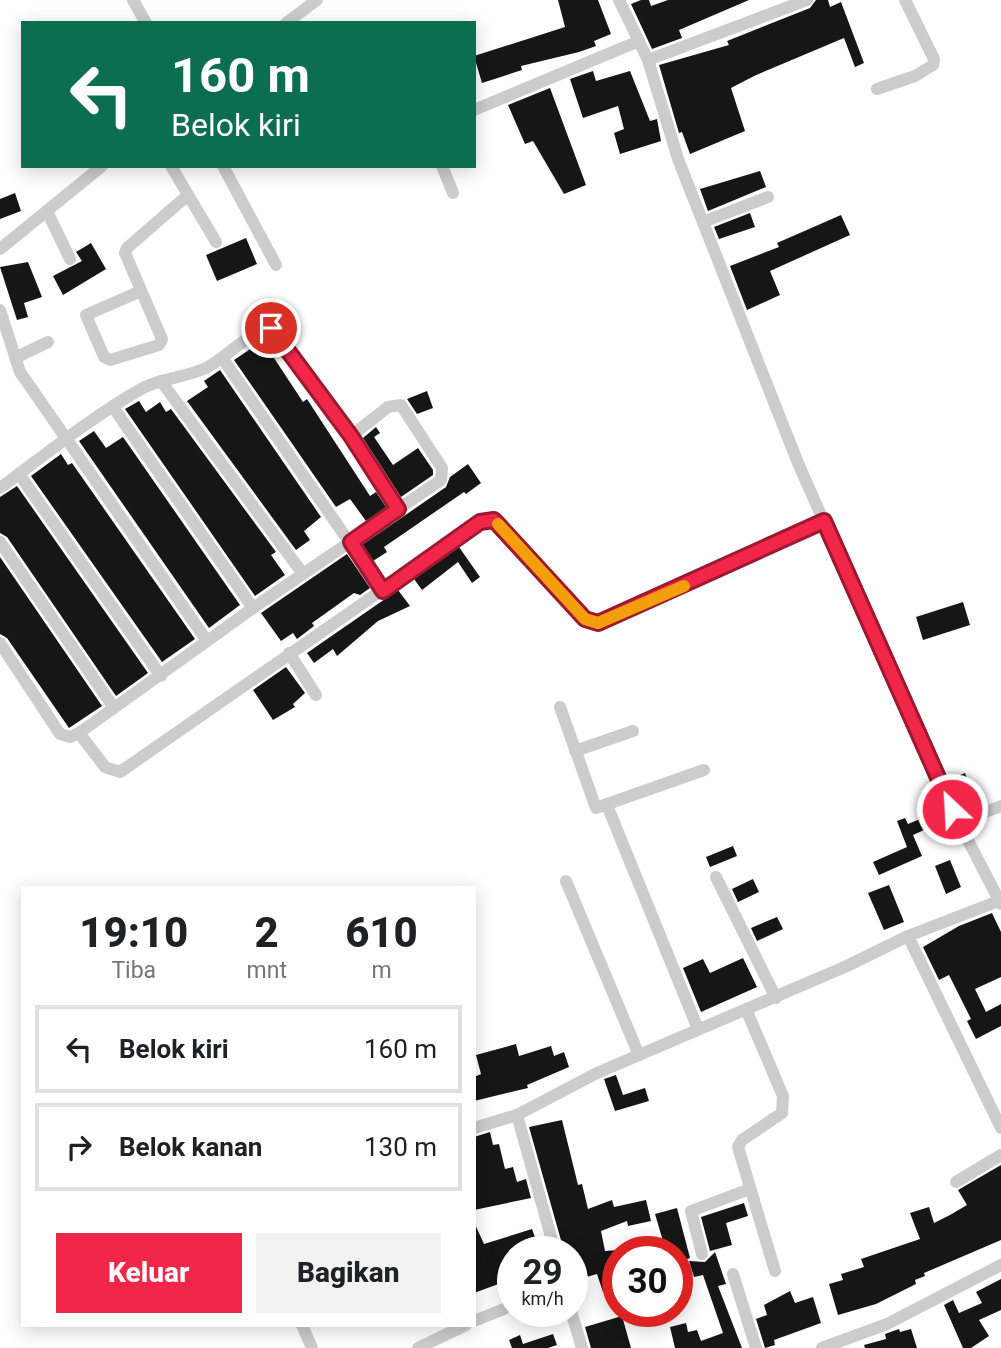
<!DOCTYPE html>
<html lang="id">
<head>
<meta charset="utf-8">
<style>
	:root { --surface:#fff; --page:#f2f2f2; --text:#202124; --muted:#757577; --line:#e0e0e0; --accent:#f22649 }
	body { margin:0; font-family:Roboto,sans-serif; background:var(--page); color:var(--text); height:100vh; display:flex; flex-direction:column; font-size:26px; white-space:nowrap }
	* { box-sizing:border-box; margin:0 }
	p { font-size:23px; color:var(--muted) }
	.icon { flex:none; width:38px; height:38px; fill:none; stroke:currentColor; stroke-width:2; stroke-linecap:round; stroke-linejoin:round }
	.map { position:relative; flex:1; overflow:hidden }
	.details { position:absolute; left:21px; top:886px; width:455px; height:441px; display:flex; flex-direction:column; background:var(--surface); border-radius:0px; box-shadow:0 4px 18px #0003 }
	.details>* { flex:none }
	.banner { position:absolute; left:21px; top:21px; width:455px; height:147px; border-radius:0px; box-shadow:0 4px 18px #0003; background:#0b6e4f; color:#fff; overflow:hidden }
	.speed { position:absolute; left:497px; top:1236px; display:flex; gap:14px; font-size:35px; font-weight:700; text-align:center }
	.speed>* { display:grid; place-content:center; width:91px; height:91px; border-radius:50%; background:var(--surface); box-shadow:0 4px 18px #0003; line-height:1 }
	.speed small { font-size:18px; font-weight:400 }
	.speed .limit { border:10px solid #d22; background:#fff; color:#111 }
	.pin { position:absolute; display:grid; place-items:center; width:60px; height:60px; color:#fff; margin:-30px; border:4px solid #fff; border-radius:50%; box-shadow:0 2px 7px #0007 }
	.me { position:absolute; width:77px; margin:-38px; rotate:335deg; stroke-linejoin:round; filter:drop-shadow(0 0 5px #0008) }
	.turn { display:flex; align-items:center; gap:24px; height:147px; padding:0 35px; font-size:32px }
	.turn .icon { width:91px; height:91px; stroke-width:2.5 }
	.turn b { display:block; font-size:49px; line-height:60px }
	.eta { display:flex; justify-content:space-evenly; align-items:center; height:119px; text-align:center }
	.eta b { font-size:42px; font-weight:800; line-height:49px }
	.button { display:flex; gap:14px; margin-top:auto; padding:14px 35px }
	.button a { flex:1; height:80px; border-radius:0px; background:var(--accent); color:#fff; font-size:28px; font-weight:800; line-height:80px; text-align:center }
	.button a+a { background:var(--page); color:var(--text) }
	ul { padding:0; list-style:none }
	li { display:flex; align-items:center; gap:21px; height:88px; margin:0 14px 10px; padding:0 21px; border:4px solid var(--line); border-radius:0px }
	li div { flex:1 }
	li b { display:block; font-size:26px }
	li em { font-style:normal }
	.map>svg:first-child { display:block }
</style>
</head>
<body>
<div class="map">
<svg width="1001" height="1348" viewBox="0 0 1001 1348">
	<rect width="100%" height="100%" fill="#fff"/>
	<g fill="#161616">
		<polygon points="558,0 598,0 611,34 594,41 596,46 579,52 521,66 522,70 482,83 474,56 565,27"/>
		<polygon points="641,0 649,0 651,6 668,0 749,0 679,30 682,38 652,49 631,4"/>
		<polygon points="816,0 828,0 830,7 841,2 864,63 855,67 844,38 754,76 731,88 745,131 690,154 682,132 679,133 659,65 729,45 727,41 810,8"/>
		<polygon points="593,71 596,81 630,71 650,121 657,119 661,141 620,154 614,133 624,129 618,106 583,118 570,79"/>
		<polygon points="550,88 586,185 564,194 533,141 525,144 508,105"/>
		<polygon points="760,171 766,187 708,211 700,189"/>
		<polygon points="15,193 21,211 0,219 0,199"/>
		<polygon points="750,213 755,227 719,239 714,227"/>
		<polygon points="841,215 850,235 770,271 780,295 747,310 730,266 779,247 777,243"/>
		<polygon points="246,238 257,264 217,281 206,255"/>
		<polygon points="91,243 106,269 63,295 53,276 82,261 76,252"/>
		<polygon points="28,262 42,297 24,303 28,317 17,320 0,267"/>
		<polygon points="267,338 278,356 274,358 303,402 307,399 370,496 376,492 386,507 366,521 350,499 336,507 234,360"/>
		<polygon points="220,370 321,517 304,531 310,540 296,550 187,401 208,387 204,381"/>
		<polygon points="427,391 433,408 417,414 407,399"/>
		<polygon points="139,401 146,412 160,402 166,412 171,409 276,552 271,555 285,575 255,596 125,409"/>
		<polygon points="376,427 380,433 374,437 393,465 418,448 433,470 433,475 401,497 363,438"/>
		<polygon points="94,431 106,448 123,437 240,605 209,628 79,441"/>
		<polygon points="61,454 68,465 72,463 195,639 162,662 31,476"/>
		<polygon points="468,464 481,483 466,494 464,492 384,547 387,552 373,561 362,545 446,487 450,477"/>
		<polygon points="17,486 148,673 116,696 7,537 0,533 0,497"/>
		<polygon points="459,547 480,577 472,583 458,562 422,590 414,579"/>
		<polygon points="347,554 370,588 360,595 354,593 312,623 314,626 297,639 293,633 281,641 261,613"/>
		<polygon points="0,557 102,706 69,728 7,638 0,634"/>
		<polygon points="398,590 410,606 378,621 337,656 333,649 314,663 307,653"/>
		<polygon points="963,602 970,625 923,640 916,617"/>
		<polygon points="286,667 305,693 293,704 295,707 273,720 253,690"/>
		<polygon points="965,773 972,791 958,797 951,779"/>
		<polygon points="905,818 908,824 920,819 924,830 913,835 922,856 879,875 873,862 907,847 897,821"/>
		<polygon points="733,846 737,856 710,867 706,857"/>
		<polygon points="950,860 961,887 946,894 935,866"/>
		<polygon points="753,879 759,892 738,902 732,889"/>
		<polygon points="889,885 904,922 884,930 868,893"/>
		<polygon points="992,913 1001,932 1001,977 975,989 986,1012 1001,1004 1001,1026 976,1039 967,1021 971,1019 949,975 939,980 923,947 959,926"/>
		<polygon points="777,917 783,929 757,941 751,928"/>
		<polygon points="743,958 757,987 701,1012 683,968 703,959 710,973"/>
		<polygon points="516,1044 519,1056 551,1046 554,1056 564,1052 569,1067 527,1085 528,1088 474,1101 474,1077 481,1074 476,1055"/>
		<polygon points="616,1075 623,1095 645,1088 649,1101 615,1111 604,1079"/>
		<polygon points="562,1120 578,1185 582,1184 588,1209 612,1200 614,1207 646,1200 651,1221 628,1226 627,1221 601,1231 605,1251 618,1250 618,1287 603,1292 597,1274 572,1281 572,1251 564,1251 529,1127"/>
		<polygon points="490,1132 493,1145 499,1144 505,1169 513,1167 517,1182 526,1179 531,1198 474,1210 474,1137"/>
		<polygon points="1001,1165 1001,1240 924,1273 925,1276 915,1280 916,1284 876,1304 838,1315 829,1284 843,1280 841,1274 864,1267 861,1259 920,1239 910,1213 929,1207 934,1223 950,1215 967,1205 958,1190"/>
		<polygon points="744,1203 748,1216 726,1223 732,1245 710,1251 701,1217"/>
		<polygon points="677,1208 690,1258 677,1262 677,1251 640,1251 663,1241 655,1214"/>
		<polygon points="474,1222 484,1244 532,1229 540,1251 513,1251 513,1302 510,1302 504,1282 474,1293"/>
		<polygon points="715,1252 726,1284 718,1286 742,1348 675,1348 670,1327 686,1323 688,1332 697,1330 701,1341 723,1333 703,1275 694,1277 689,1261 705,1262"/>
		<polygon points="1001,1279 1001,1310 979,1320 989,1336 971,1348 963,1348 944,1305 953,1300 959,1313 982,1303 976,1292"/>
		<polygon points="790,1291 795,1303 813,1297 821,1323 774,1340 775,1345 765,1348 756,1319 767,1315 764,1305"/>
		<polygon points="622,1316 631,1348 591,1348 585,1327"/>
		<polygon points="899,1329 900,1332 911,1329 917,1348 865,1348 864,1345 886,1339 885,1334"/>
		<polygon points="553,1334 557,1345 548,1348 512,1348 509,1340 520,1335 523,1344"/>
	</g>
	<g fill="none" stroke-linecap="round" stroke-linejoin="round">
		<g stroke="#ccc" stroke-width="12">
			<polyline points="133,0 146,23"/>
			<polyline points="619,0 648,60 678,159 798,463 945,796 1001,904"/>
			<polyline points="286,23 317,0"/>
			<polyline points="648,60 807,0"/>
			<polyline points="877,89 915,76 933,65 934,59 905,0"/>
			<polyline points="474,110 639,41"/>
			<polyline points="171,166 216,242"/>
			<polyline points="223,166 276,265"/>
			<polyline points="442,166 453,193"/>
			<polyline points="47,211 70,259"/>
			<polyline points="703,222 768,197"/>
			<polyline points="0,249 102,166"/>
			<polyline points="141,291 86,315 104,357 110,360 159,345 162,339 125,253 127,248 188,195"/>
			<polyline points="0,310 20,372 207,641"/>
			<polyline points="15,358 48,342"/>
			<polyline points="223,359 383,591"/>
			<polyline points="161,381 303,574"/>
			<polyline points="113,407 253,608"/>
			<polyline points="351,436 388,407 401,405 442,468 441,480 253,608 79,733 105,767 120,772 480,522 494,520 585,619 598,623 824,521"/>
			<polyline points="19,474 161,676"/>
			<path d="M0,488C46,454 92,417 141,389C162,377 187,378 208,367C228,356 249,332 271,328L351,436L398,509"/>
			<polyline points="0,542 114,708"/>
			<polyline points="0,643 60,734 70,737 79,733"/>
			<polyline points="289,653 316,695"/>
			<polyline points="560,707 596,808 704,770"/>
			<polyline points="575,751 633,731"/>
			<polyline points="607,805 698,1029"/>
			<polyline points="959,822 1001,806"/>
			<polyline points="716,877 776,998"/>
			<polyline points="566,881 639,1055"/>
			<polyline points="908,936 1001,1128"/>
			<polyline points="746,1009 783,1096 782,1113 742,1140 738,1147 775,1271"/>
			<polyline points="517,1115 555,1251"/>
			<polyline points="474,1128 517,1115 597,1073 847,966 908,936 1001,900"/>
			<polyline points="956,1182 1001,1155"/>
			<polyline points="702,1254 691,1211 750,1189"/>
			<polyline points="733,1274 756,1348"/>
			<polyline points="571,1311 582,1348"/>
			<polyline points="474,1321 504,1309"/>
			<polyline points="302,1325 312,1348"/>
			<polyline points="418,1348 466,1325"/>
			<polyline points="822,1348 887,1324 1001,1265"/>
		</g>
	</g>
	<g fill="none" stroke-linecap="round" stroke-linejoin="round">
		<defs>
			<polyline id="route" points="271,328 351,436 398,509 351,542 383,591 480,522 494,520 585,619 598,623 824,521 952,809"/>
		</defs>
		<use href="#route" stroke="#9d192f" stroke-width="18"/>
		<use href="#route" stroke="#f22649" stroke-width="12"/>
		<polyline stroke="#f59e0b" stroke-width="12" points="498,524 585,619 598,623 684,586"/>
	</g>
</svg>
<div class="speed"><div>29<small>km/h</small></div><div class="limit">30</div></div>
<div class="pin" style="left:271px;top:328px;background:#d93025"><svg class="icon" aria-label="arrive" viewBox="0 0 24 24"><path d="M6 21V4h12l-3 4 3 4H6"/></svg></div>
<svg class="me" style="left:952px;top:809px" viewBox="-20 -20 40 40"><circle r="17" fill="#f22649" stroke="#fff" stroke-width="3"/><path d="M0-11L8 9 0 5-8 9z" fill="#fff"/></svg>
<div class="banner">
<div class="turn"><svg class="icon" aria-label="left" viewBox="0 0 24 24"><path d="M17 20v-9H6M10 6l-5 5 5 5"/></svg><div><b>160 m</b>Belok kiri</div></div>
</div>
<section class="details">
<div class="eta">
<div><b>19:10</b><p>Tiba</p></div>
<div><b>2</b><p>mnt</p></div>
<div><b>610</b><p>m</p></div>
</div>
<ul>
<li><svg class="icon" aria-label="left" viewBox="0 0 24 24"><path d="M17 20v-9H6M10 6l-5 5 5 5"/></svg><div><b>Belok kiri</b></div><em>160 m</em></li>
<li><svg class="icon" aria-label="right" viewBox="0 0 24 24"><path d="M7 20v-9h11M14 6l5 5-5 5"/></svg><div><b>Belok kanan</b></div><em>130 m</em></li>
</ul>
<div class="button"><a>Keluar</a><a>Bagikan</a></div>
</section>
</div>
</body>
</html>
